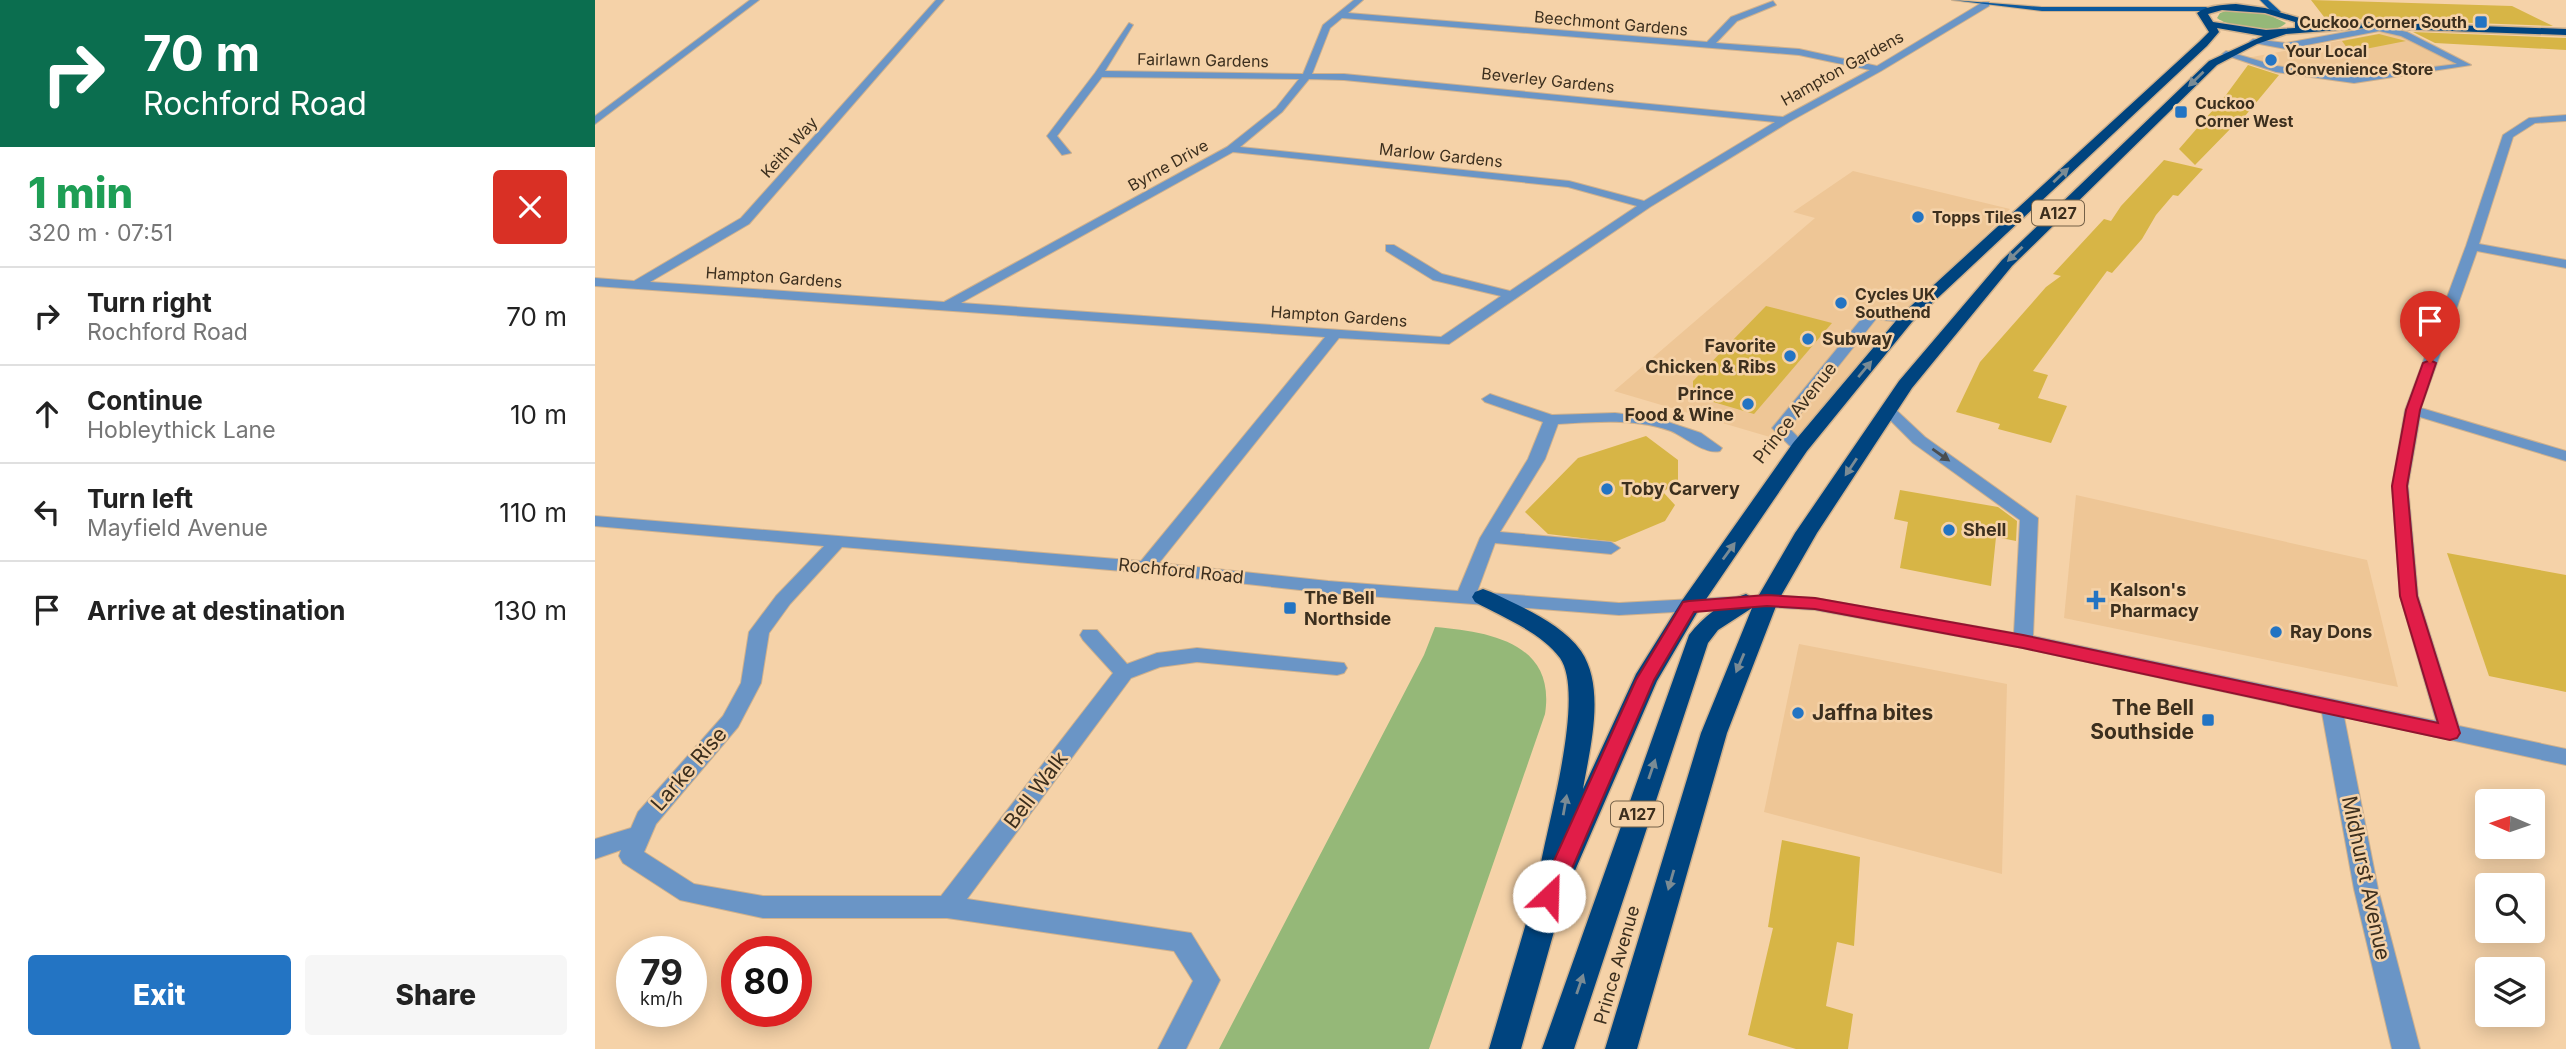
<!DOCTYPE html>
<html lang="en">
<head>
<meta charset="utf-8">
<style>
	:root { --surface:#fff; --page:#f6f6f6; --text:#222; --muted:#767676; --line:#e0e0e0; --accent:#2374c3 }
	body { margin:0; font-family:Inter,sans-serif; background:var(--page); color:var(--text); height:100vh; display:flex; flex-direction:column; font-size:26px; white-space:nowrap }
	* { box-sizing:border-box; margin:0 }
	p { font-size:23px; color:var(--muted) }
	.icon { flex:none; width:38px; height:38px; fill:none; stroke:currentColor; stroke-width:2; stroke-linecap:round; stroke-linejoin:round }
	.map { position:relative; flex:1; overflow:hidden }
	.side { display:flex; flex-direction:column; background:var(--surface); width:595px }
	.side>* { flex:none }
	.banner { background:#0b6e4f; color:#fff; overflow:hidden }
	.needle { width:46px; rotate:272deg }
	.tools { position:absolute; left:1880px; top:789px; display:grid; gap:14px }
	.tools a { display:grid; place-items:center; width:70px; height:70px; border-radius:7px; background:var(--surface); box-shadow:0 4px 18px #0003; font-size:35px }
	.speed { position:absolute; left:21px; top:936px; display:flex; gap:14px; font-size:35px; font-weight:700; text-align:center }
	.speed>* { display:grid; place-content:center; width:91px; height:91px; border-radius:50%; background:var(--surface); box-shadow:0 4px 18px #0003; line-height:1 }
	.speed small { font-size:18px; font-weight:400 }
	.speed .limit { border:10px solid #d22; background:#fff; color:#111 }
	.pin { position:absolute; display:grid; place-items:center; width:60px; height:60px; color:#fff; margin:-72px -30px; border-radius:50% 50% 50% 0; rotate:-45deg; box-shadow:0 0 7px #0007 }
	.pin .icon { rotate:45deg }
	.me { position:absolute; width:77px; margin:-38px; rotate:24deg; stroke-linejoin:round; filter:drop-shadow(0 0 5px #0008) }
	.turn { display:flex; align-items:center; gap:24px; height:147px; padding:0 28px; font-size:32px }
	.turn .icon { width:91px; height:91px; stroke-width:2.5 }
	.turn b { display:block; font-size:49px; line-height:60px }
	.round { display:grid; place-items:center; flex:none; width:74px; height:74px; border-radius:7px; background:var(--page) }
	.overview { display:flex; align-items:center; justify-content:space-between; height:119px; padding:0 28px }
	h1 { font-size:42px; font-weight:800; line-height:52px; color:#1e9e55 }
	.button { display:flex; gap:14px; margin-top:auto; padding:14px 28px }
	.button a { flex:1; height:80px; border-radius:7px; background:var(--accent); color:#fff; font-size:28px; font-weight:800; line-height:80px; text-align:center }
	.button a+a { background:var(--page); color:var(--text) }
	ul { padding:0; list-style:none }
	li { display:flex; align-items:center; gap:21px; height:98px; padding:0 28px; border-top:2px solid var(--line) }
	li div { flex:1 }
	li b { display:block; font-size:26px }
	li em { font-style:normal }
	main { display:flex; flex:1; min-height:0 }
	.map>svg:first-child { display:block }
</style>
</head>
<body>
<main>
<section class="side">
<div class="banner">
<div class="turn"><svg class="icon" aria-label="right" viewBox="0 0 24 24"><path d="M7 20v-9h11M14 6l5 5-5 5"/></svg><div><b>70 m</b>Rochford Road</div></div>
</div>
<div class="overview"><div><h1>1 min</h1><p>320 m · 07:51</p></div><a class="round" style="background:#d93025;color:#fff"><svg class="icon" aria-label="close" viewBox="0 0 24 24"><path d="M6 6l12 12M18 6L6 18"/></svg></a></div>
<ul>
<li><svg class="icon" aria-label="right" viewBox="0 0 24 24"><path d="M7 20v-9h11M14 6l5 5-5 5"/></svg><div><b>Turn right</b><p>Rochford Road</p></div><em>70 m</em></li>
<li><svg class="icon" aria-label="ahead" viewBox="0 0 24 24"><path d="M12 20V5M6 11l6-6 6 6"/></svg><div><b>Continue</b><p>Hobleythick Lane</p></div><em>10 m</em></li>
<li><svg class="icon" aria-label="left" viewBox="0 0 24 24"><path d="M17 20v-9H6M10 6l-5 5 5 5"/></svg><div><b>Turn left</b><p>Mayfield Avenue</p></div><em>110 m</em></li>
<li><svg class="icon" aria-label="arrive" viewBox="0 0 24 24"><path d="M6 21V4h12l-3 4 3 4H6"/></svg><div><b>Arrive at destination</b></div><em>130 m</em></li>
</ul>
<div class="button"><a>Exit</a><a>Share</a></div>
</section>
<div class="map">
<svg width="1971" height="1049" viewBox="0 0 1971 1049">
	<rect width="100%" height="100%" fill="#f5d2a8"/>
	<g fill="#eec696">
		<polygon points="1791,32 1799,32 1862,64 1758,77 1683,68 1652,58"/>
		<polygon points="1258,171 1415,209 1195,443 1019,391 1220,218 1198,212"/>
		<polygon points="1481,495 1772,560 1803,687 1469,618"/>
		<polygon points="1204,644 1412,684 1407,874 1169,812"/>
	</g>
	<g fill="#95b878">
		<path d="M1631,11L1672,14L1691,23C1678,37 1636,28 1622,18L1625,13Z"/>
		<path d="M840,627C896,632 961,643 950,714L834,1049H624L829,655Z"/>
	</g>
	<g fill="#d7b546">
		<polygon points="1716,0 1917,6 1958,26 1771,19 1733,22"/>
		<polygon points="1818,32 1971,38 1971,50 1840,43"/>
		<polygon points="1784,34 1811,41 1755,52 1747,41"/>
		<polygon points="1653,65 1684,75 1645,122 1642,122 1600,165 1584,149 1631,95"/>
		<polygon points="1569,160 1608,169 1583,196 1578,195 1561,215 1547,239 1517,273 1512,271 1438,371 1453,375 1443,398 1472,406 1456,443 1403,429 1405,424 1361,412 1385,362 1451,287 1466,276 1458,274 1509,219 1516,221 1526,206"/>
		<polygon points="1171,306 1237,323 1159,414 1098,396 1098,381"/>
		<polygon points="1051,436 1083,460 1083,481 1068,492 1080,505 1070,521 1020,542 953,534 930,512 983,458"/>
		<polygon points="1305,490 1403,507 1422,521 1421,541 1401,537 1396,586 1305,568 1313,522 1299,519"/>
		<polygon points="1852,553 1971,575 1971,692 1894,676"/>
		<polygon points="1187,840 1265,857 1259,946 1242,942 1231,1006 1258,1014 1253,1049 1201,1049 1153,1035 1178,928 1173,927"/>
	</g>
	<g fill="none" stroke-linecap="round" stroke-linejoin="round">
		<defs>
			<g id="minor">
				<polygon points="155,0 164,0 0,124 0,116"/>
				<path d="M341,0H349L154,224L55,282L349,302L632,147L681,108L704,79L507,77L462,136L476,153L467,155L452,136L500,73L534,23L538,25L510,71L708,74L728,25L759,0H768L753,13L1112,42L1136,17L1178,1L1181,5L1142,21L1121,43L1204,49L1282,66L1388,2H1394V6L1286,71L1194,122L1055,207L854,344L744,338L564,563L733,581L863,591L885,538L933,459L948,422L890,402L887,399L895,394L957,415L1020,413L1061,418L1106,433L1127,448L1125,451C1110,455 1090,437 1076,431C1040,418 1000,422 963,424L950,459L905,532L1016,542L1025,548L1016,554L900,543L882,592L1024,603L1172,595L1220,598L1419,633L1425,520L1318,443L1286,411L1294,406L1299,408L1330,437L1443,518L1438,636L1841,721L1805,596L1797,486L1810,410L1871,246L1908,135L1934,118L1971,115V121L1940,123L1918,137L1884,244L1971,260V268L1882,251L1826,408L1971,451V461L1825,417L1813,486L1823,596L1864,726L1971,749V765L1749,717L1783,889L1825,1049H1797L1759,889L1727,713L1428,648L1220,610L1172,607L1024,615L733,593L551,573L247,547L195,604L174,633L166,683L143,727L61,824L49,852L99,884L168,896H346L518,673L488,640L485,635L488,630H502L532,664L562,653L602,648L749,663L752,668L749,673L742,675L602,662L565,667L536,678L372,899L596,933L625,980L591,1049H563L598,981L579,951L352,918H168L85,900L28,863L24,856L26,850L0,859V839L36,828L43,812L128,716L146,683L154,632L181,596L229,546L0,526V516L546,561L730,337L0,286V278L39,281L146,218ZM747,18L1204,55L1275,70L1188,117L749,74H717L735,28ZM714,79L749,80L1180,122L1049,201L974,181L645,147L687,112ZM638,152L973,187L1042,206L915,291L847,274L799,245H791V251L838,280L906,296L846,337L366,303Z"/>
				<polygon points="1771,23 1812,32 1876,65 1759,83 1681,72 1627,54 1631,51 1682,66 1759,77 1862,64 1806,36 1784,31 1691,49 1654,42 1658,39 1691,43 1773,28 1767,25"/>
				<polygon points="1277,311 1311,315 1318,319 1311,323 1281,319 1194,428 1213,447 1205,452 1199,450 1177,428 1272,312"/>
			</g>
			<g id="major">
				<polygon points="1357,0 1447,7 1611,7 1615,9 1611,11 1447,11"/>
				<polygon points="1665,0 1673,0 1686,12 1679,14"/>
			</g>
			<path id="highway" d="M1641,4L1670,8L1708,19L1710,27L1771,22L1971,29V35L1771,28L1691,34L1662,44L1622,65L1417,266L1317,388L1222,533L1183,601L1132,733L1042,1049H1010L1106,733L1157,608L1123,630L1113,643L979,1049H947L1094,635C1108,617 1128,601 1151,594L1161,600L1200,533L1304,381L1407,260L1614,61L1668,36L1622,28L1624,32L1612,46L1317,322L1212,451L1103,611L1062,681L969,896L926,1049H894L939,896L950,872L946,863C954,819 990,694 965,658C946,632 907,617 880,602L877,597L880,592L888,589L896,592C926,607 965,622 986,651C1011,688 995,748 988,789L1041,674L1086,602L1198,443L1305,316L1604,42L1614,32L1602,13C1613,5 1627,5 1641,4ZM1627,10L1670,13L1700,22V28L1671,30L1618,22L1613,14Z"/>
		</defs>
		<use href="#minor" stroke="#d0b18c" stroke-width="2"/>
		<use href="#major" stroke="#d0b18c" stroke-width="2"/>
		<use href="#highway" stroke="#d0b18c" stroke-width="3"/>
		<use href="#minor" fill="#6a95c6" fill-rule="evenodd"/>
		<use href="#major" fill="#0b599e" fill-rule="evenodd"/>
		<use href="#highway" fill="#00447f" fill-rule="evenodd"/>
	</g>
	<defs><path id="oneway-solid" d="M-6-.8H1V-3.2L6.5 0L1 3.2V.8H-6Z" transform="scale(1.75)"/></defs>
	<g fill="#7a8b94">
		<use href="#oneway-solid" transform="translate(1601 79) rotate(136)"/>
		<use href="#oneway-solid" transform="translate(1466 175) rotate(-43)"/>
		<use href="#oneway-solid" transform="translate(1420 254) rotate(136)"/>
		<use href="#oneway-solid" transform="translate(1270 369) rotate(-50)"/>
		<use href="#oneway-solid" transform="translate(1256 467) rotate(124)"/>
		<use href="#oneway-solid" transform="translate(1134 551) rotate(-54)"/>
		<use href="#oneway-solid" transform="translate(1145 663) rotate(113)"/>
		<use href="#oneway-solid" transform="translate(1057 769) rotate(-71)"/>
		<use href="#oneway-solid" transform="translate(970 805) rotate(-80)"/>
		<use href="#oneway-solid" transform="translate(1076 880) rotate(106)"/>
		<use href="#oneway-solid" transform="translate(985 984) rotate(-71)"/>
	</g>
	<use fill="#4a4e50" href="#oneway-solid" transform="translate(1346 455) rotate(35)"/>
	<polygon fill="#e11d48" stroke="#92132f" stroke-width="2" points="1835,360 1841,363 1825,410 1812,486 1822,596 1865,733 1862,738 1855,740 1428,648 1220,609 1172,606 1099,612 1059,680 962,903 954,906 947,903 943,896 1041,680 1088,602 1094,601 1172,595 1220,598 1428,635 1843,723 1805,596 1797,486 1811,410 1828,363"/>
	<g fill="#2374c3" stroke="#f5d2a8" stroke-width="2.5">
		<rect x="1879" y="15" width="14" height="14" rx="3.5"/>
		<circle cx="1676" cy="60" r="7"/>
		<rect x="1579" y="105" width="14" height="14" rx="3.5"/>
		<circle cx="1323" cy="217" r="7"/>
		<circle cx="1246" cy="303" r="7"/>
		<circle cx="1213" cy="339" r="7"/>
		<circle cx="1195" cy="356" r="7"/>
		<circle cx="1153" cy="404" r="7"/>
		<circle cx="1012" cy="489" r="7"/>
		<circle cx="1354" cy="530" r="7"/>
		<path d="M1497.5 589.5h7v7h7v7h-7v7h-7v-7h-7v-7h7z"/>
		<rect x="688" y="601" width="14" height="14" rx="3.5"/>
		<circle cx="1681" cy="632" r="7"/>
		<circle cx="1203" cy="713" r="7"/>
		<rect x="1606" y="713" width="14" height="14" rx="3.5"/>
	</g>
	<g text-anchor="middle" stroke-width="5" stroke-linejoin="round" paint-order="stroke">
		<g font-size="16" font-weight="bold" fill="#3c2f1e" stroke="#f5d2a8" text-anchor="start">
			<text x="1872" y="28" text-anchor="end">Cuckoo Corner South</text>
			<text x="1690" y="57">Your Local<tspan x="1690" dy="18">Convenience Store</tspan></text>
			<text x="1600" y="109">Cuckoo<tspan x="1600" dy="18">Corner West</tspan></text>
			<text x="1337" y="223">Topps Tiles</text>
			<text x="1260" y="300">Cycles UK<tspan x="1260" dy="18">Southend</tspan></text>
		</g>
		<g font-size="16" fill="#3c2f1e" stroke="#f5d2a8">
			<text transform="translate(1016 23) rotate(5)" y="6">Beechmont Gardens</text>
			<text transform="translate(608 60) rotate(1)" y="6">Fairlawn Gardens</text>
			<text transform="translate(1247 68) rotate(-29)" y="6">Hampton Gardens</text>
			<text transform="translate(953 80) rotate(6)" y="6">Beverley Gardens</text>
			<text transform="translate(194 147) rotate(-48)" y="6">Keith Way</text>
			<text transform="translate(846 155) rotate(6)" y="6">Marlow Gardens</text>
			<text transform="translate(573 165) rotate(-29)" y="6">Byrne Drive</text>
			<text transform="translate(179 277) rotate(4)" y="6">Hampton Gardens</text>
			<text transform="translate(744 316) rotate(4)" y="6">Hampton Gardens</text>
		</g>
		<g fill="#f5d2a8" stroke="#746047" stroke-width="2">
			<rect x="1437" y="200.5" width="52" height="25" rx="5"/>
			<rect x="1016" y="801.5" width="52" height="25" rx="5"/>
		</g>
		<g font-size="16" font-weight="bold" fill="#3c2f1e">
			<text x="1463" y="219">A127</text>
			<text x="1042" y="820">A127</text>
		</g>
		<g font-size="18" font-weight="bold" fill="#3c2f1e" stroke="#f5d2a8" text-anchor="start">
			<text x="1227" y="345">Subway</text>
			<text x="1181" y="352" text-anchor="end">Favorite<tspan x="1181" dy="21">Chicken &amp; Ribs</tspan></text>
			<text x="1139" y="400" text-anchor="end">Prince<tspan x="1139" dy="21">Food &amp; Wine</tspan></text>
			<text x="1026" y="495">Toby Carvery</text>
			<text x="1368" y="536">Shell</text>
			<text x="1515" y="596">Kalson's<tspan x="1515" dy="21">Pharmacy</tspan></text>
			<text x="709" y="604">The Bell<tspan x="709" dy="21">Northside</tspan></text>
			<text x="1695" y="638">Ray Dons</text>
		</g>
		<g font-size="18" fill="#3c2f1e" stroke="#f5d2a8">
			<text transform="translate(1200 413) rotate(-52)" y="6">Prince Avenue</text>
			<text transform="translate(586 571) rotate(6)" y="6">Rochford Road</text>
			<text transform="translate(1022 965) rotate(-74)" y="6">Prince Avenue</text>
		</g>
		<g font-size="21" font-weight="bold" fill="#3c2f1e" stroke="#f5d2a8" text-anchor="end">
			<text x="1599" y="715">The Bell<tspan x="1599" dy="24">Southside</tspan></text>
			<text x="1217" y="720" text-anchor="start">Jaffna bites</text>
		</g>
		<g font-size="21" fill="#3c2f1e" stroke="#f5d2a8">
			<text transform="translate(94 769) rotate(-49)" y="7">Larke Rise</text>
			<text transform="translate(441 790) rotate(-53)" y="7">Bell Walk</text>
			<text transform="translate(1771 878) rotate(78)" y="7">Midhurst Avenue</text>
		</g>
	</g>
</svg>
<div class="tools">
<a><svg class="needle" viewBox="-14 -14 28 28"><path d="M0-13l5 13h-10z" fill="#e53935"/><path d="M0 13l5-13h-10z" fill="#767676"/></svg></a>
<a><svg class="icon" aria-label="search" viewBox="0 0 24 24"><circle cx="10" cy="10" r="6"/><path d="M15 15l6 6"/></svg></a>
<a><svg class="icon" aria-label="layers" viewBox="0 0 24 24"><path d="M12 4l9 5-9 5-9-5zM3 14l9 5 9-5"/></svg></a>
</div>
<div class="speed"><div>79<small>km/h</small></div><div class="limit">80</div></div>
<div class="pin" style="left:1835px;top:363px;background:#d93025"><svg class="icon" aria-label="arrive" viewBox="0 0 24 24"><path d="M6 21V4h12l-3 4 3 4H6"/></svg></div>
<svg class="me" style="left:954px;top:896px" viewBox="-20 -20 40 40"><circle r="19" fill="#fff"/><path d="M0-13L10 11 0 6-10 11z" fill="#e11d48"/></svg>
</div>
</main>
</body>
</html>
